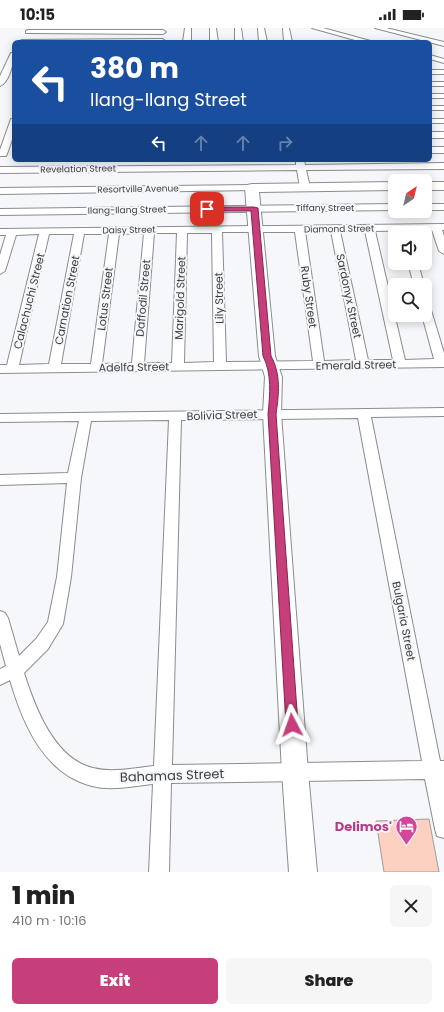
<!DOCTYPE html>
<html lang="en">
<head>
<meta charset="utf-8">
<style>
	:root { --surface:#fff; --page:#f6f6f6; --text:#222; --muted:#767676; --accent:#c63e7a }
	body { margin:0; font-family:Poppins,sans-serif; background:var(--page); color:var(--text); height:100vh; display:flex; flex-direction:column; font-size:15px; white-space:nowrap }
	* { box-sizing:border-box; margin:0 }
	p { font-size:13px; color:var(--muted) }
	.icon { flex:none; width:22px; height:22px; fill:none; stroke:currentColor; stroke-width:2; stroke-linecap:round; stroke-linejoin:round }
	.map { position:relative; height:844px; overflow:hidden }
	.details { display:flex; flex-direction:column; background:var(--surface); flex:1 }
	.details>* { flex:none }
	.guide { position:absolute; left:12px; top:12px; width:420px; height:122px; border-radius:6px; box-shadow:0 2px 10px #0003; background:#1a4fa0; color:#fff; overflow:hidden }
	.needle { width:26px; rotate:35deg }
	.fabs { position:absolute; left:388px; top:146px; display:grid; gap:8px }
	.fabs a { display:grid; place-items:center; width:44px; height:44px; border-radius:6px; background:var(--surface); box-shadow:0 2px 10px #0003; font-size:20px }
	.pin { position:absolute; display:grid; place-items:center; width:34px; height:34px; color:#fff; margin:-17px; border-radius:8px; box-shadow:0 2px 6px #0006 }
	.me { position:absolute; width:44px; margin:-22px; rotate:356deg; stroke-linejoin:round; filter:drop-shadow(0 0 3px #0008) }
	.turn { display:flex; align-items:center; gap:14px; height:84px; padding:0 12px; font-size:18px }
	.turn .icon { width:52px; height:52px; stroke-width:2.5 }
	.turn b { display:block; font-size:28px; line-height:34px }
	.lanes { display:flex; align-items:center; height:38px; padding:0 12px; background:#0003; justify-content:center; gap:20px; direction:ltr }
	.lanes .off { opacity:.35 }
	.round { display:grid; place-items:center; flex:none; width:42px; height:42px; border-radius:6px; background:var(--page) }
	.overview { display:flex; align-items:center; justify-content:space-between; height:68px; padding:0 12px }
	h1 { font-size:24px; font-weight:800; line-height:30px }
	.button { display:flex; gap:8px; margin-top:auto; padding:8px 12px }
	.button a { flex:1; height:46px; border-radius:6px; background:var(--accent); color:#fff; font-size:16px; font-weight:800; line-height:46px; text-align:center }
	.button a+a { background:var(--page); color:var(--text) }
	.status { display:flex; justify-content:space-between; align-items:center; height:28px; padding:0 20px; background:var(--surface); direction:ltr }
	.status svg { height:11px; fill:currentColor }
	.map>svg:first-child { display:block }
</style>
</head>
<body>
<div class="status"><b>10:15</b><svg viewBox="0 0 49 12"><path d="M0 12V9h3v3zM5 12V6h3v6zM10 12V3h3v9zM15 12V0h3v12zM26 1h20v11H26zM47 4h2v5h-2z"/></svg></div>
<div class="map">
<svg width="444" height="844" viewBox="0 0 444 844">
	<rect width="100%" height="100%" fill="#f5f7fa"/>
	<polygon fill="#fcd1c2" stroke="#a19d9b" points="429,791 439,844 384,844 376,793"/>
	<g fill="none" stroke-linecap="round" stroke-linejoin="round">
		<defs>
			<g id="street">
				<polygon points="185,0 191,0 191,14 183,14"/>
				<polygon points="210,0 216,0 218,14 210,14"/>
				<polygon points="235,0 241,0 243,14 235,14"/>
				<polygon points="258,0 264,0 267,14 259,14"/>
				<polygon points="283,0 289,0 292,14 284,14"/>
				<polygon points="312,0 323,0 374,14 362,14"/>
				<polygon points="375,0 386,0 444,14 444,18"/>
				<polygon points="28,2 163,2 166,4 163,6 26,5 26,3"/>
				<polygon points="162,11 164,12 165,14 18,14 22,12"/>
				<path d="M11,25H14C14,34 9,55 0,58V48Z"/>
				<polygon points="430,27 444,31 444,35 430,31"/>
				<rect x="430" y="42" width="14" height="4"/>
				<rect x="430" y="54" width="14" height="4"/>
				<rect x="430" y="66" width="14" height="4"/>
				<rect x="430" y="78" width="14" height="4"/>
				<polygon points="11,91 14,91 14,106 7,126 6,128 0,128 0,122"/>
				<rect x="430" y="91" width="14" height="4"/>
				<rect x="430" y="104" width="14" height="6"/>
				<rect x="430" y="119" width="14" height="6"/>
				<polygon points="296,132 304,132 305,137 444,135 444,141 306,142 310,159 305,162 300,159 297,142 0,145 0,139 296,137"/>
				<polygon points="252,157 257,160 255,162 0,166 0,160"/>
				<polygon points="395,176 395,182 0,187 0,181"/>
				<rect x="425" y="176" width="19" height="6"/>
				<path d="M444,196V202H442L444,208V226L439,223L432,202L375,203L405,332L434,331L422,287H425V276L430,279L444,325V339L0,345V337H7L39,206L16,207L5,243L0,246V227L6,207H0V201ZM305,203H331L356,332L324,333ZM340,203H365L393,332H368ZM222,204H295L313,333L226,334ZM144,205L132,335L102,336L119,206ZM154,205H177L172,335H144ZM187,205H212L214,334L184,335ZM49,206H74L49,336L19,337ZM84,206H109L91,336H61Z"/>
				<polygon points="408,235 418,235 424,257 414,257"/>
				<path d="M444,380V388L371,389L440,733H444V810L437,808L435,801L425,751L171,755L169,844H149L153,756C134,758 111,763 92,758C44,746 23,696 10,652L0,657V641L6,638L0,616V583L5,585L8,590L19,628L36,611L48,594L57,549L67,455L0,457V447L68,445L79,393L0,394V386ZM358,390L422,733L172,737L181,392ZM169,392L154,738C135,740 112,745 93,740C54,731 35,679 24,645L48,621L63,596L71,549L81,450L91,393Z"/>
			</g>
			<g id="secondary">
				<polygon points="395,154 395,162 259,164 275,328 282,349 281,386 308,744 317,844 289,844 282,744 263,386 265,349 259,328 245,160 247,157 252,156"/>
				<rect x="425" y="154" width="19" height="8"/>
			</g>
		</defs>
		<use href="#street" stroke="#8a8c8f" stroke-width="2"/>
		<use href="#secondary" stroke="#8a8c8f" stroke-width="2"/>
		<use href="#street" fill="#fff" fill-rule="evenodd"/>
		<use href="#secondary" fill="#fff" fill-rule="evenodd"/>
	</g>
	<path fill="#c63e7a" stroke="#81284f" d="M254,179L258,180L271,328C281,346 279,366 276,386L298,697L296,701L292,703L288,701L286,697L268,386C270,366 272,346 263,328L251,183H207L203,181L207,179Z"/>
	<defs>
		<symbol id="hotel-pin" viewBox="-11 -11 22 30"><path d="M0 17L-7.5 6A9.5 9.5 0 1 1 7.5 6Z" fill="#d1479c" stroke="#f5f7fa"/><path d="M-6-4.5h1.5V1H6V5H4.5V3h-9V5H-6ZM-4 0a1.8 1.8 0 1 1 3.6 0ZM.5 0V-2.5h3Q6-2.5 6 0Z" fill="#fff"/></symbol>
	</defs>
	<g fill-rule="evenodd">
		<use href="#hotel-pin" x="394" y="786" width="25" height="34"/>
	</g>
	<g text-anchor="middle" stroke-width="4" stroke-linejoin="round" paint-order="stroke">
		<g font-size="9" fill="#3c3d3e" stroke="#f5f7fa">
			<text transform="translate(78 141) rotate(-1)" y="3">Revelation Street</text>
			<text transform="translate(138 161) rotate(-1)" y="3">Resortville Avenue</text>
			<text x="325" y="183">Tiffany Street</text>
			<text transform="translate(127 182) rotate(-1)" y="3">Ilang-Ilang Street</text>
			<text transform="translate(339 201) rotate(-1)" y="3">Diamond Street</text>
			<text transform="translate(129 202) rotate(-1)" y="3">Daisy Street</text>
		</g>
		<g font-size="11" fill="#3c3d3e" stroke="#f5f7fa">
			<text transform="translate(349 268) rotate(78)" y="4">Sardonyx Street</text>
			<text transform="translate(309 269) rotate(82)" y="4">Ruby Street</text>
			<text transform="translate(143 270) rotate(-85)" y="4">Daffodil Street</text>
			<text transform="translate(180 270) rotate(-88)" y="4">Marigold Street</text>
			<text transform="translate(219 270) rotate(-91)" y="4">Lily Street</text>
			<text transform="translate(105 271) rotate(-83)" y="4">Lotus Street</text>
			<text transform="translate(67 272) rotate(-79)" y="4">Carnation Street</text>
			<text transform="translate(29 273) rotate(-76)" y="4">Calachuchi Street</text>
			<text transform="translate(356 337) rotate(-1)" y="4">Emerald Street</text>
			<text transform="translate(134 339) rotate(-1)" y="4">Adelfa Street</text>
			<text transform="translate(222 387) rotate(-2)" y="4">Bolivia Street</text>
			<text transform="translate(404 593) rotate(79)" y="4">Bulgaria Street</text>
		</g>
		<g font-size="13" fill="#3c3d3e" stroke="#f5f7fa">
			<text transform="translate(172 747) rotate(-2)" y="5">Bahamas Street</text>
		</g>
		<g font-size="13" font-weight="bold" fill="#b23c85" stroke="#f5f7fa" text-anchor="end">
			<text x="392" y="803">Delimos'</text>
		</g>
	</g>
</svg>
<div class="fabs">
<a><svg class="needle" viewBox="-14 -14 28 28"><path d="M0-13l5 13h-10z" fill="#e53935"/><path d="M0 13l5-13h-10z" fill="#767676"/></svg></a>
<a><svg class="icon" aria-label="sound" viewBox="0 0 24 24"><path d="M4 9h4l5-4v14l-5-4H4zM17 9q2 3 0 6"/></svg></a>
<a><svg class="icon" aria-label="search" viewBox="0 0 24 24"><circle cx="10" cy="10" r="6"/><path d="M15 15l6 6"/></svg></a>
</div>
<div class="pin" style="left:207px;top:181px;background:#d93025"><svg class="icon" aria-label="arrive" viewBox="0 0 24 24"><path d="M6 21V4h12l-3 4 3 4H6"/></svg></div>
<svg class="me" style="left:292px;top:697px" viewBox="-20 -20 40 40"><path d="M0-17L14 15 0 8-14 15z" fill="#c63e7a" stroke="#fff" stroke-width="4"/></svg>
<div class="guide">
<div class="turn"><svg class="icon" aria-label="left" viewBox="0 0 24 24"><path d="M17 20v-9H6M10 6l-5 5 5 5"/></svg><div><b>380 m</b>Ilang-Ilang Street</div></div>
<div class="lanes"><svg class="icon" aria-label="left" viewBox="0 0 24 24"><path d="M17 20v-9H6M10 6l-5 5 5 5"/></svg><svg class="icon off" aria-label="ahead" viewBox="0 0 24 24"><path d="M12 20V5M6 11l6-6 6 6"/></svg><svg class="icon off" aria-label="ahead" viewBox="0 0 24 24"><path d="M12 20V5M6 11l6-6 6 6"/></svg><svg class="icon off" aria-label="right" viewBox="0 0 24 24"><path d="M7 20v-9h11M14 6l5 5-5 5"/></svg></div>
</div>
</div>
<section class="details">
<div class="overview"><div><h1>1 min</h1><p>410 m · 10:16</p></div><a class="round"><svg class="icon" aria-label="close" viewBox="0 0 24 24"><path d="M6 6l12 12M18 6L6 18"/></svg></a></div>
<div class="button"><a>Exit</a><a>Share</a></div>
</section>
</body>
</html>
